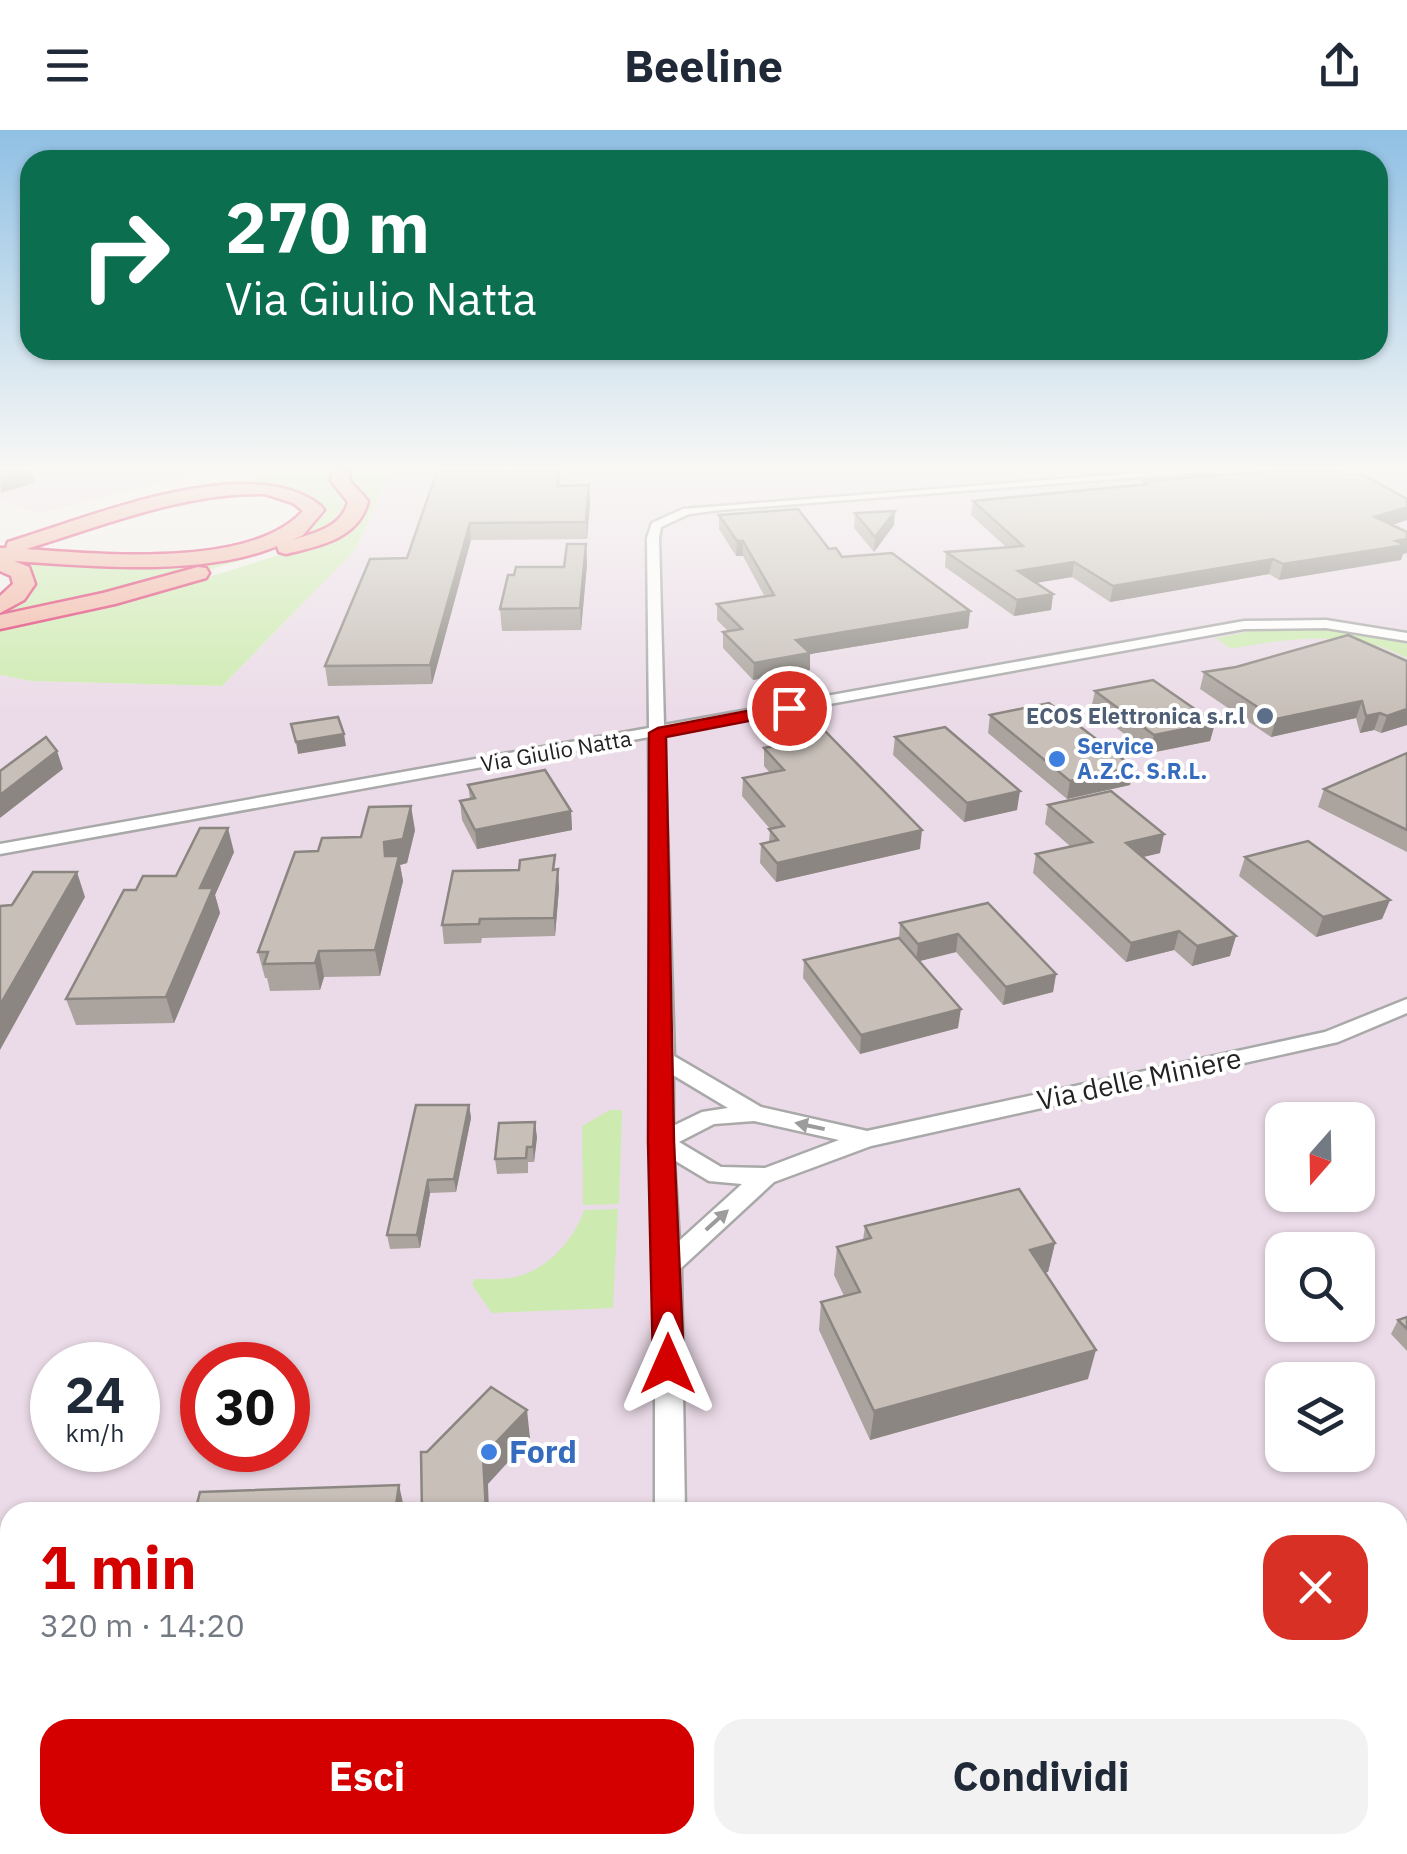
<!DOCTYPE html>
<html lang="it">
<head>
<meta charset="utf-8">
<style>
	:root { --surface:#fff; --page:#f2f2f3; --text:#1f2937; --muted:#747a83; --accent:#d40000 }
	body { margin:0; font-family:"IBM Plex Sans",sans-serif; background:var(--page); color:var(--text); height:100vh; display:flex; flex-direction:column; font-size:38px; white-space:nowrap }
	* { box-sizing:border-box; margin:0 }
	p { font-size:32px; color:var(--muted) }
	.icon { flex:none; width:55px; height:55px; fill:none; stroke:currentColor; stroke-width:2; stroke-linecap:round; stroke-linejoin:round }
	.map { position:relative; flex:1; overflow:hidden }
	.sheet { position:absolute; left:0px; top:1372px; width:1408px; height:352px; display:flex; flex-direction:column; background:var(--surface); border-radius:30px 30px 0 0; box-shadow:0 2px 8px #0004 }
	.sheet>* { flex:none }
	.guide { position:absolute; left:20px; top:20px; width:1368px; height:210px; border-radius:30px; box-shadow:0 2px 8px #0004; background:#0b6e4f; color:#fff; overflow:hidden }
	.needle { width:65px; rotate:200deg }
	.buttons { position:absolute; left:1265px; top:972px; display:grid; gap:20px }
	.buttons a { display:grid; place-items:center; width:110px; height:110px; border-radius:20px; background:var(--surface); box-shadow:0 2px 8px #0004; font-size:50px }
	.speed { position:absolute; left:30px; top:1212px; display:flex; gap:20px; font-size:50px; font-weight:700; text-align:center }
	.speed>* { display:grid; place-content:center; width:130px; height:130px; border-radius:50%; background:var(--surface); box-shadow:0 2px 8px #0004; line-height:1 }
	.speed small { font-size:25px; font-weight:400 }
	.speed .limit { border:15px solid #d22; background:#fff; color:#111 }
	.pin { position:absolute; display:grid; place-items:center; width:85px; height:85px; color:#fff; margin:-42px; border:5px solid #fff; border-radius:50%; box-shadow:0 2px 10px #0007 }
	.me { position:absolute; width:110px; margin:-55px; rotate:0deg; stroke-linejoin:round; filter:drop-shadow(0 0 8px #0008) }
	.turn { display:flex; align-items:center; gap:35px; height:210px; padding:0 40px; font-size:45px }
	.turn .icon { width:130px; height:130px; stroke-width:2.5 }
	.turn b { display:block; font-size:70px; line-height:85px }
	.round { display:grid; place-items:center; flex:none; width:105px; height:105px; border-radius:30px; background:var(--page) }
	.head { display:flex; align-items:center; justify-content:space-between; height:170px; padding:0 40px }
	h1 { font-size:60px; font-weight:800; line-height:75px; color:var(--accent) }
	.button { display:flex; gap:20px; margin-top:auto; padding:20px 40px }
	.button a { flex:1; height:115px; border-radius:30px; background:var(--accent); color:#fff; font-size:40px; font-weight:800; line-height:115px; text-align:center }
	.button a+a { background:var(--page); color:var(--text) }
	header { display:flex; justify-content:space-between; align-items:center; height:130px; padding:0 40px; background:var(--surface); font-size:45px; font-weight:800 }
	.map>svg:first-child { display:block }
</style>
</head>
<body>
<header><svg class="icon" aria-label="menu" viewBox="0 0 24 24"><path d="M4 6h16M4 12h16M4 18h16"/></svg>Beeline<svg class="icon" aria-label="share" viewBox="0 0 24 24"><path d="M12 15V3M7 8l5-5 5 5M5 13v7h14v-7"/></svg></header>
<div class="map">
<svg width="1407" height="1724" viewBox="0 0 1407 1724">
	<rect width="100%" height="100%" fill="#f2efe9"/>
	<g fill="#ebdbe8" fill-rule="evenodd">
		<polygon points="0,341 209,341 40,383 0,371"/>
		<path d="M392,341H1407V1724H0V545L31,551L222,556L355,420ZM1282,990H1358V1065H1282ZM1282,1120H1358V1195H1282ZM52,1235H138V1320H52ZM202,1235H288V1320H202ZM1282,1250H1358V1325H1282ZM10,1382H1398V1715H10Z"/>
	</g>
	<g fill="#cdebb0">
		<path d="M287,341H332L328,348L350,380C330,420 55,478 0,489V481L22,469L4,431L180,432L306,399L324,385L325,376C293,357 264,356 227,357Z"/>
		<path d="M353,341H391L355,420L222,556L31,551L0,545V496C116,478 230,442 341,404L361,389L365,377L348,351Z"/>
		<path d="M1267,498H1327L1407,514V528C1354,499 1288,508 1231,519L1216,508Z"/>
		<polygon points="610,980 622,980 619,1074 583,1075 582,996"/>
		<path d="M618,1079L613,1178L492,1183L472,1155L474,1149C487,1149 503,1150 515,1147C546,1141 575,1109 584,1080Z"/>
	</g>
	<g fill="none" stroke-linecap="round" stroke-linejoin="round">
		<defs>
			<g id="minor">
				<path d="M1162,341H1215L720,380L689,384L661,397L659,408L664,595L1244,491L1326,490L1407,503V511L1326,498L1244,499L664,604L674,926L761,977L867,1001L1325,902L1407,869V883L1338,912L871,1016L774,1052L681,1138L685,1382H655V1135L650,1012L652,929L649,607L0,724V714L649,598L647,408L652,393L683,379ZM673,945L728,978L702,982L673,996ZM754,991L839,1010L765,1038L721,1037L679,1012L714,994ZM674,1030L709,1051L742,1054L679,1111Z"/>
				<rect x="655" y="1715" width="36" height="9"/>
			</g>
			<g id="trunk">
				<path d="M333,341H351L349,350L368,371C359,409 319,416 286,424L279,422L277,416C204,447 92,436 14,431L29,437L35,454L24,470L0,483V466L13,454L11,446L0,441V418H6L8,412C88,388 250,319 321,376L324,380L303,405L292,410C315,403 342,397 348,372L331,351ZM265,364L293,373L303,381C251,439 99,424 26,419C103,396 184,362 265,364Z"/>
				<polygon points="198,437 206,438 209,443 206,448 115,474 0,499 0,485 103,463"/>
			</g>
		</defs>
		<use href="#minor" stroke="#a9a9a9" stroke-width="5"/>
		<use href="#trunk" stroke="#dc2a67" stroke-width="5"/>
		<use href="#minor" fill="#fff" fill-rule="evenodd"/>
		<use href="#trunk" fill="#f2b4a3" fill-rule="evenodd"/>
	</g>
	<g fill="#aba49e">
		<polygon points="437,341 561,348 560,355 590,372 587,409 471,410 432,554 328,556 325,536 407,428"/>
		<polygon points="1143,351 1407,390 1392,395 1407,402 1407,423 1403,424 1401,430 1279,450 1269,444 1110,472 1072,447 1036,453 1053,464 1051,480 1014,486 945,437 946,422 1006,417 971,385 973,371 1142,355"/>
		<polygon points="855,383 894,395 874,422 854,398"/>
		<polygon points="719,385 829,419 842,427 970,481 968,498 810,524 810,540 753,550 723,518 723,502 728,501 717,490 717,474 765,467 743,426 736,426 719,399"/>
		<polygon points="586,414 587,434 581,500 502,501 500,479 514,445 564,437"/>
		<polygon points="1407,531 1407,595 1381,603 1374,600 1360,603 1356,588 1271,607 1200,559 1204,542"/>
		<polygon points="1095,561 1215,593 1210,611 1150,623 1091,579"/>
		<polygon points="990,585 1133,637 1130,655 1067,669 988,603"/>
		<polygon points="795,606 920,719 776,752 760,733 761,714 769,712 770,699 742,666 743,648 770,643 764,636 764,618 795,612"/>
		<polygon points="895,607 1017,680 964,692 893,625"/>
		<polygon points="1407,623 1407,722 1318,677 1324,659"/>
		<polygon points="468,655 571,681 572,700 477,719 462,690 460,671 470,669"/>
		<polygon points="1048,675 1160,723 1143,727 1230,826 1192,836 1174,820 1126,832 1033,743 1036,724 1071,717 1045,694"/>
		<polygon points="415,700 407,733 400,735 403,751 380,846 324,847 320,860 270,861 267,848 265,848 258,822 318,721 361,707"/>
		<polygon points="234,722 215,765 220,783 174,893 76,895 66,869 176,746"/>
		<polygon points="1245,727 1390,770 1382,789 1316,807 1239,746"/>
		<polygon points="556,739 559,758 555,806 482,808 481,813 444,814 442,795"/>
		<polygon points="988,773 1056,844 1053,862 1003,875 956,822 919,831 958,898 860,924 803,848 804,830 899,808 900,793"/>
		<polygon points="469,975 471,988 456,1062 430,1063 420,1118 390,1119 387,1105"/>
		<polygon points="537,1007 534,1032 528,1032 528,1043 497,1044 495,1029"/>
		<polygon points="865,1096 1055,1113 1048,1142 1045,1142 1088,1249 870,1310 819,1200 821,1172 844,1166 834,1145 837,1117 863,1110"/>
		<polygon points="1407,1187 1407,1221 1391,1204 1398,1190"/>
		<polygon points="122,1715 242,1715 125,1720"/>
	</g>
	<g fill="#8b8681">
		<polygon points="27,341 32,341 35,353 1,363 0,349"/>
		<polygon points="589,355 590,372 587,409 586,392"/>
		<polygon points="1407,377 1407,390 1371,402 1375,387"/>
		<polygon points="895,381 894,395 874,422 875,407"/>
		<polygon points="470,393 471,410 432,554 430,535"/>
		<polygon points="1407,409 1407,423 1403,424 1401,430 1279,450 1283,434"/>
		<polygon points="737,411 743,411 743,426 736,426"/>
		<polygon points="586,414 587,434 581,500 580,478"/>
		<polygon points="1273,429 1269,444 1110,472 1113,456"/>
		<polygon points="1074,432 1072,447 1016,456 1018,441"/>
		<polygon points="1053,464 1051,480 1014,486 1017,470"/>
		<polygon points="970,481 968,498 810,524 810,540 753,550 754,533 796,510"/>
		<polygon points="1362,571 1356,588 1271,607 1276,589"/>
		<polygon points="1407,579 1407,595 1381,603 1387,586"/>
		<polygon points="1380,583 1374,600 1360,603 1366,586"/>
		<polygon points="1215,593 1210,611 1150,623 1154,605"/>
		<polygon points="344,604 346,616 298,624 296,612"/>
		<polygon points="57,621 63,639 0,688 0,665"/>
		<polygon points="1133,637 1130,655 1067,669 1070,651"/>
		<polygon points="1020,661 1017,680 964,692 967,673"/>
		<polygon points="411,676 415,700 407,733 400,735 403,751 380,846 375,820 388,737 384,712"/>
		<polygon points="571,681 572,700 477,719 475,700"/>
		<polygon points="228,698 234,722 215,765 220,783 174,893 166,867 200,758"/>
		<polygon points="922,700 920,719 776,752 777,733"/>
		<polygon points="1164,704 1160,723 1122,732 1126,713"/>
		<polygon points="558,739 559,758 555,806 554,788"/>
		<polygon points="77,742 85,767 0,920 0,875"/>
		<polygon points="1390,770 1382,789 1316,807 1323,787"/>
		<polygon points="1179,801 1174,820 1126,832 1131,813"/>
		<polygon points="958,804 956,822 916,832 918,814"/>
		<polygon points="1236,806 1230,826 1192,836 1197,816"/>
		<polygon points="319,821 324,847 320,860 315,833"/>
		<polygon points="1056,844 1053,862 1003,875 1006,857"/>
		<polygon points="961,879 958,898 860,924 861,905"/>
		<polygon points="469,975 471,988 456,1062 454,1049"/>
		<polygon points="535,992 537,1007 534,1032 533,1017"/>
		<polygon points="428,1050 430,1063 420,1118 417,1105"/>
		<polygon points="1055,1113 1048,1142 1024,1148 1030,1120"/>
		<polygon points="1096,1220 1088,1249 870,1310 874,1281"/>
		<polygon points="527,1280 530,1308 488,1354 489,1382 486,1382 483,1326"/>
		<polygon points="399,1355 405,1382 395,1382"/>
	</g>
	<g fill="#c7bfb8" stroke="#8b8681" stroke-width="2.5">
		<polygon points="0,341 27,341 0,349"/>
		<polygon points="437,341 559,341 557,356 589,355 586,392 470,393 430,535 325,536 370,429 407,428"/>
		<polygon points="1275,341 1342,341 1348,345 1362,344 1407,369 1407,377 1375,387 1407,402 1407,409 1396,411 1406,415 1283,434 1273,429 1113,456 1074,432 1018,441 1053,464 1017,470 946,422 1023,416 973,371 1148,354 1143,351"/>
		<polygon points="798,379 829,419 836,418 842,427 892,423 970,481 796,510 810,523 754,533 723,502 742,499 717,474 774,465 743,411 737,411 719,385"/>
		<polygon points="895,381 875,407 855,383"/>
		<polygon points="567,414 586,414 580,478 500,479 508,445 514,445 516,437 564,437"/>
		<polygon points="1348,505 1407,531 1407,579 1387,586 1380,583 1366,586 1362,571 1276,589 1204,542 1236,537"/>
		<polygon points="1153,550 1215,593 1154,605 1095,561"/>
		<polygon points="1049,573 1133,637 1070,651 990,585"/>
		<polygon points="338,587 344,604 296,612 291,594"/>
		<polygon points="945,597 1020,661 967,673 895,607"/>
		<polygon points="824,600 922,700 777,733 761,714 778,710 769,699 784,696 743,648 784,640 764,618 800,611 795,606"/>
		<polygon points="46,607 57,621 0,665 0,641"/>
		<polygon points="1407,623 1407,700 1324,659"/>
		<polygon points="545,640 571,681 475,700 460,671 475,668 468,655"/>
		<polygon points="1111,661 1164,704 1126,713 1236,806 1197,816 1179,801 1131,813 1036,724 1092,712 1048,675"/>
		<polygon points="411,676 403,709 384,712 385,726 399,726 375,820 319,821 315,833 264,834 268,822 258,822 295,722 318,721 322,708 361,707 369,677"/>
		<polygon points="200,698 228,698 200,758 213,758 166,867 66,869 124,760 136,760 143,746 176,746"/>
		<polygon points="1308,711 1390,770 1323,787 1245,727"/>
		<polygon points="555,725 553,740 558,739 554,788 480,789 479,794 442,795 453,741 519,740 520,730"/>
		<polygon points="33,742 77,742 0,875 0,776 12,775"/>
		<polygon points="988,773 1056,844 1006,857 958,804 918,814 900,793"/>
		<polygon points="899,808 961,879 861,905 804,830"/>
		<polygon points="416,975 469,975 454,1049 428,1050 417,1105 387,1105"/>
		<polygon points="535,992 533,1017 527,1017 526,1028 495,1029 499,993"/>
		<polygon points="1019,1059 1055,1113 1030,1120 1096,1220 874,1281 821,1172 860,1162 837,1117 871,1108 865,1096"/>
		<polygon points="1407,1187 1407,1199 1398,1190"/>
		<polygon points="491,1257 527,1280 483,1326 486,1382 422,1382 421,1322 427,1322"/>
		<polygon points="399,1355 395,1382 195,1382 200,1362"/>
		<polygon points="864,1715 992,1715 993,1724 865,1724"/>
	</g>
	<defs><path id="oneway-solid" d="M-6-.8H1V-3.2L6.5 0L1 3.2V.8H-6Z" transform="scale(2.5)"/></defs>
	<g fill="#9c9c9c">
		<use href="#oneway-solid" transform="translate(810 996) rotate(-168)"/>
		<use href="#oneway-solid" transform="translate(717 1090) rotate(-42)"/>
	</g>
	<linearGradient id="sky" x2="0" y2="1"><stop stop-color="#8fc0e4"/><stop offset="0.58" stop-color="#f9f8f5"/><stop offset="1" stop-color="#f9f8f5" stop-opacity="0"/></linearGradient>
	<rect width="1407" height="583" fill="url(#sky)"/>
	<polygon fill="#d40000" stroke="#8a0000" stroke-width="2.5" points="789,573 797,578 795,582 666,607 674,1012 684,1234 679,1242 668,1246 657,1242 653,1234 648,1012 649,603 658,598"/>
	<circle fill="#5c6f8a" stroke="#fff" stroke-width="4" cx="1265" cy="586" r="10"/>
	<g fill="#3f7fe0" stroke="#fff" stroke-width="4">
		<circle cx="1057" cy="629" r="10"/>
		<circle cx="489" cy="1322" r="10"/>
	</g>
	<g text-anchor="middle" stroke-width="8" stroke-linejoin="round" paint-order="stroke">
		<g font-size="22" font-weight="bold" fill="#4e5e75" stroke="#fff" text-anchor="end">
			<text x="1245" y="594">ECOS Elettronica s.r.l</text>
		</g>
		<g font-size="22" font-weight="bold" fill="#366cbe" stroke="#fff" text-anchor="start">
			<text x="1077" y="624">Service<tspan x="1077" dy="25">A.Z.C. S.R.L.</tspan></text>
		</g>
		<g font-size="22" fill="#222" stroke="#fff">
			<text transform="translate(556 621) rotate(-10)" y="8">Via Giulio Natta</text>
		</g>
		<g font-size="28" fill="#222" stroke="#fff">
			<text transform="translate(1139 949) rotate(-12)" y="10">Via delle Miniere</text>
		</g>
		<g font-size="32" font-weight="bold" fill="#366cbe" stroke="#fff" text-anchor="start">
			<text x="509" y="1333">Ford</text>
		</g>
	</g>
</svg>
<div class="buttons">
<a><svg class="needle" viewBox="-14 -14 28 28"><path d="M0-13l5 13h-10z" fill="#e53935"/><path d="M0 13l5-13h-10z" fill="#747a83"/></svg></a>
<a><svg class="icon" aria-label="search" viewBox="0 0 24 24"><circle cx="10" cy="10" r="6"/><path d="M15 15l6 6"/></svg></a>
<a><svg class="icon" aria-label="layers" viewBox="0 0 24 24"><path d="M12 4l9 5-9 5-9-5zM3 14l9 5 9-5"/></svg></a>
</div>
<div class="speed"><div>24<small>km/h</small></div><div class="limit">30</div></div>
<div class="pin" style="left:789px;top:578px;background:#d93025"><svg class="icon" aria-label="arrive" viewBox="0 0 24 24"><path d="M6 21V4h12l-3 4 3 4H6"/></svg></div>
<svg class="me" style="left:668px;top:1234px" viewBox="-20 -20 40 40"><path d="M0-17L14 15 0 8-14 15z" fill="#d40000" stroke="#fff" stroke-width="4"/></svg>
<div class="guide">
<div class="turn"><svg class="icon" aria-label="right" viewBox="0 0 24 24"><path d="M7 20v-9h11M14 6l5 5-5 5"/></svg><div><b>270 m</b>Via Giulio Natta</div></div>
</div>
<section class="sheet">
<div class="head"><div><h1>1 min</h1><p>320 m · 14:20</p></div><a class="round" style="background:#d93025;color:#fff"><svg class="icon" aria-label="close" viewBox="0 0 24 24"><path d="M6 6l12 12M18 6L6 18"/></svg></a></div>
<div class="button"><a>Esci</a><a>Condividi</a></div>
</section>
</div>
</body>
</html>
